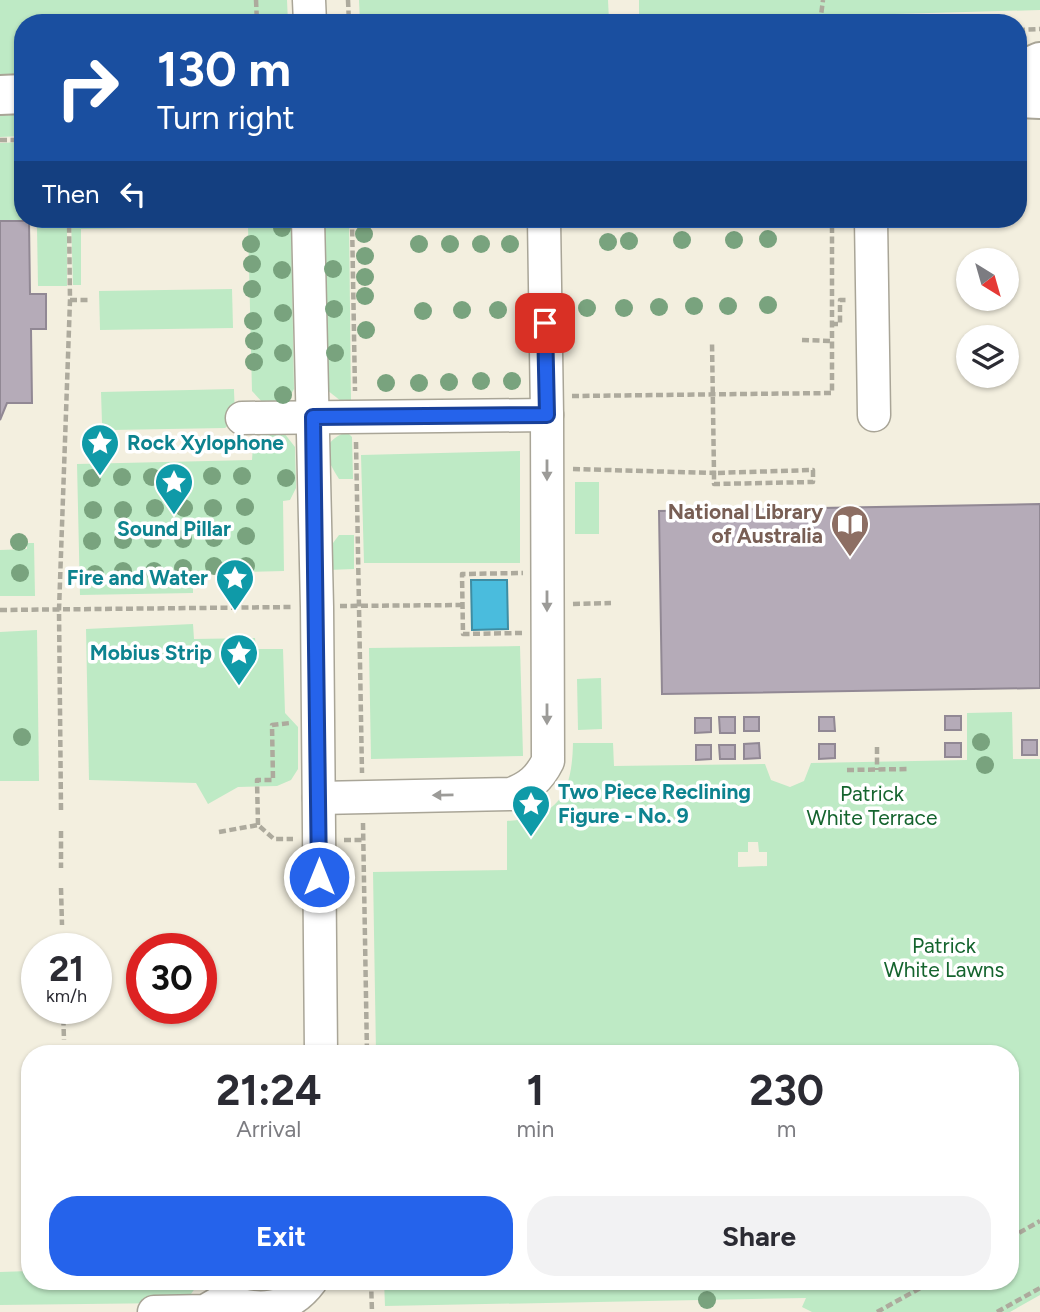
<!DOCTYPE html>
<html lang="en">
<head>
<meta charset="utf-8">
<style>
	:root { --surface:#fff; --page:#f2f2f3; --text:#2b2b33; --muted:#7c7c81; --accent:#2563eb }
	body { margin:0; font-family:Figtree,sans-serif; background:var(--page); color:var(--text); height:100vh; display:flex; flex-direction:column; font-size:26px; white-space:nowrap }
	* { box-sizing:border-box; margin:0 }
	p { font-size:23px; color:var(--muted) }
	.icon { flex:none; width:38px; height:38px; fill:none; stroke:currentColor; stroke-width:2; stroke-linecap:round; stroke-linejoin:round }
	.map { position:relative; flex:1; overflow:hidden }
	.sheet { position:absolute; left:21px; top:1045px; width:998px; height:245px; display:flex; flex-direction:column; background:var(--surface); border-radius:28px; box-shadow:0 2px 5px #0004 }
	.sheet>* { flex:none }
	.banner { position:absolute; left:14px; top:14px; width:1013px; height:214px; border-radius:28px; box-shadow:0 2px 5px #0004; background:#1a4fa0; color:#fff; overflow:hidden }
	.needle { width:46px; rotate:143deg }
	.fabs { position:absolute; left:956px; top:248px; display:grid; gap:14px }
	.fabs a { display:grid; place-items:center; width:63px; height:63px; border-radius:50%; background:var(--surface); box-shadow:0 2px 5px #0004; font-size:35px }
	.speed { position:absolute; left:21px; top:933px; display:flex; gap:14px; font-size:35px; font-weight:700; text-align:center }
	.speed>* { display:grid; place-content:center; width:91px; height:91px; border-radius:50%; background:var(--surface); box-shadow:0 2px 5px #0004; line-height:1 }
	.speed small { font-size:18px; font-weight:400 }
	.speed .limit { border:10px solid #d22; background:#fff; color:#111 }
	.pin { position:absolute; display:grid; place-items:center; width:60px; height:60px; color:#fff; margin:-30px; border-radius:14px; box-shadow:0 4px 10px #0006 }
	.me { position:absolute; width:77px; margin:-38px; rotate:0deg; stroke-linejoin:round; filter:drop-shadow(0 0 5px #0008) }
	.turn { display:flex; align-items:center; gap:24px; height:147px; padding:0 28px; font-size:32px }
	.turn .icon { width:91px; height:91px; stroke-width:2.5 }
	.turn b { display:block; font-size:49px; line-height:60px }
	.then { display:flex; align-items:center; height:66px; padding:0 28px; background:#0003; gap:14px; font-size:26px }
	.eta { display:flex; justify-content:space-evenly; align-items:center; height:119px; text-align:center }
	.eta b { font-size:42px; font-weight:700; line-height:49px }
	.action { display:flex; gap:14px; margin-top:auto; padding:14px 28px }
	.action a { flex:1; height:80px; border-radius:28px; background:var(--accent); color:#fff; font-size:28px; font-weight:700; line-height:80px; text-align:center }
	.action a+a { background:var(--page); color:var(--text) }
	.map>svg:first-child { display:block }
</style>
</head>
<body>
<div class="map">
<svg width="1040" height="1312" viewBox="0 0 1040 1312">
	<rect width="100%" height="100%" fill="#f3efdf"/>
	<g fill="#beeac5" fill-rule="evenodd">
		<polygon points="0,0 287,0 288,23 23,23 23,74 0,74"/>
		<polygon points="359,0 608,0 609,21 360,23"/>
		<polygon points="639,0 1040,0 1040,10 639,21"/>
		<polygon points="23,110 23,136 0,137 0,111"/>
		<polygon points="23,142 23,219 61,219 0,221 0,143"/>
		<polygon points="71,219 291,219 294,389 287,401 264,404 252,391 248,226 81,229 81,285 73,285"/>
		<polygon points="323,219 349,219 351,401 346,405 327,390"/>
		<polygon points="37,227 67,227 67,286 38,286"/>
		<polygon points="232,289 233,328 100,330 99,291"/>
		<path d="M234,389C234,402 238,421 225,428L112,430L102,423L101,392Z"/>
		<path d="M347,432L352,437L353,479H339C327,459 317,443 347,432Z"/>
		<polygon points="264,433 284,433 295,447 296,488 290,500 283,501 284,571 193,573 193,593 80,595 77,464 252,460 253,446"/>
		<polygon points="520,451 520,563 364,563 361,455"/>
		<rect x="575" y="482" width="24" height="52"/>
		<polygon points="339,535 354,535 354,569 328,570 330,547"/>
		<polygon points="27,543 34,543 35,596 0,596 0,550 27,549"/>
		<polygon points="193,624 194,639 255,638 256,649 283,649 285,713 298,727 298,769 291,780 277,786 238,787 208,804 196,783 89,780 86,629"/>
		<polygon points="37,630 39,781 0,781 0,632"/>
		<polygon points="520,646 523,756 371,759 369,648"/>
		<polygon points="601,678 602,729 578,730 577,679"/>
		<path d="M1012,712L1013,759H1040V1295L1010,1312H812L802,1307L806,1298L385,1306L384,1281H1010V1054L376,1053L373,872L507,870V821C559,818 572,793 573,743H613L614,766L765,764L771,780L790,787L804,781L811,763L967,760V713ZM748,842H758L759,852H767V866L738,867V852H748Z"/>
		<polygon points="30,1271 30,1281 200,1281 191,1294 171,1303 0,1305 0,1272"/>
	</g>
	<polygon fill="#4abcdd" stroke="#3e8da3" stroke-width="2" points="471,580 507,580 508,629 472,630"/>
	<g fill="#b5abb8" stroke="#918894" stroke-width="2">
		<polygon points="0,221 29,221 30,294 46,294 46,329 31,329 32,403 7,403 0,420"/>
		<polygon points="1040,504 1040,688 662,694 659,511"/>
		<rect x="945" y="716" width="16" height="14"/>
		<polygon points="719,717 735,717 735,733 720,733"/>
		<rect x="744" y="717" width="15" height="14"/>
		<polygon points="819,717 834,717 835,731 819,731"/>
		<polygon points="695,718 711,718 711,732 695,733"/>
		<rect x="1022" y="740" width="15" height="15"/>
		<polygon points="759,743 760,758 744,759 744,744"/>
		<rect x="945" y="743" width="16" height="14"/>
		<polygon points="819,744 835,744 835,758 819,759"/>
		<polygon points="696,745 711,745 711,759 696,760"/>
		<polygon points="719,745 735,745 735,759 720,759"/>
	</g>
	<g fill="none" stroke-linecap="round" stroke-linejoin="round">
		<defs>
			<g id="minor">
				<polyline points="309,0 310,23"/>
				<polyline points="308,219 317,607 321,1054"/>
				<polyline points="544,219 547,415"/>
				<polyline points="871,219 874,415"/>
				<path d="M242,418L547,415L548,761C539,779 529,787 511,794L319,798"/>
				<path d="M224,1300C257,1312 288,1312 311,1281"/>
				<polyline points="154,1312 205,1311 224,1300"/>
			</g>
			<g id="major">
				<polyline points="1018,72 1040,62"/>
				<polyline points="0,95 23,94"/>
				<polyline points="1018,98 1040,99"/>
			</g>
		</defs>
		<use href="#minor" stroke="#a9a597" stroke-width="35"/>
		<use href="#major" stroke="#a9a597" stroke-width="42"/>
		<g stroke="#adaa9d" stroke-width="4.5" stroke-dasharray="7 3.5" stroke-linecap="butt">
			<polyline points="256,0 257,23"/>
			<polyline points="348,0 349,23"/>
			<polyline points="820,23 823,0"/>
			<polyline points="1018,30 1040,29"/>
			<polyline points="0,140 23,140"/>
			<polyline points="352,219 355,391"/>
			<polyline points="70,300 91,300"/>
			<polyline points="831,324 840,324 840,300 848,300"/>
			<polyline points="802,340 831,341"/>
			<polyline points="572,396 832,393 832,219"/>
			<polyline points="356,442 362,773"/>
			<polyline points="573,469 714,473 712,342"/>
			<polygon points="813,470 813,482 714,484 714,473"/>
			<polyline points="573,604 611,603"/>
			<polyline points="340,606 462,605"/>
			<polyline points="0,610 293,607"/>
			<polyline points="522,633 463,634 462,574 523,573"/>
			<polyline points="877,747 877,770"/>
			<polyline points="847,770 908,769"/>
			<polyline points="61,810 59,610 70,300 69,219"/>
			<polyline points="363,823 367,1054"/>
			<polyline points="258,825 257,780 273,780 272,725 290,723"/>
			<polyline points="61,831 61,868"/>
			<polyline points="219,832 258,825 274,839 293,839"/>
			<polyline points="344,840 363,840"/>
			<polyline points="61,888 62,925"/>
			<polyline points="62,945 62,948"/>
			<polyline points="63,1008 64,1040"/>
			<polyline points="1010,1238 1040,1221"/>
			<polyline points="371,1281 372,1312"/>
			<polyline points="877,1312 933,1281"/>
			<polyline points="997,1312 1040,1288"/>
		</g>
		<use href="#minor" stroke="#fff" stroke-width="32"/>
		<use href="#major" stroke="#fff" stroke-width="38"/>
	</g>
	<g fill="#79a37e">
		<circle cx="282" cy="228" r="9"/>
		<circle cx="364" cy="234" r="9"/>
		<circle cx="768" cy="239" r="9"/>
		<circle cx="682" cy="240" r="9"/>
		<circle cx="734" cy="240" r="9"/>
		<circle cx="629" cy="241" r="9"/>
		<circle cx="608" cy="242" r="9"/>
		<circle cx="251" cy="244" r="9"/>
		<circle cx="419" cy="244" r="9"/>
		<circle cx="450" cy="244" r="9"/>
		<circle cx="481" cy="244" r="9"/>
		<circle cx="510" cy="244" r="9"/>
		<circle cx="365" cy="256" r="9"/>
		<circle cx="252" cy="264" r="9"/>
		<circle cx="333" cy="269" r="9"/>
		<circle cx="282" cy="270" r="9"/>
		<circle cx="365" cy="277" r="9"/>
		<circle cx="252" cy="289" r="9"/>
		<circle cx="365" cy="296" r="9"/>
		<circle cx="768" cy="305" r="9"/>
		<circle cx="694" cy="306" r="9"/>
		<circle cx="728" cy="306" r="9"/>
		<circle cx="659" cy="307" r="9"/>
		<circle cx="587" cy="308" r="9"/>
		<circle cx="624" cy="308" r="9"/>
		<circle cx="334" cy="309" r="9"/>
		<circle cx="462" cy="310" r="9"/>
		<circle cx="498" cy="310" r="9"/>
		<circle cx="423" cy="311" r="9"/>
		<circle cx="283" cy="313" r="9"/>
		<circle cx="253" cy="321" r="9"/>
		<circle cx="366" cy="330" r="9"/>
		<circle cx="254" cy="341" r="9"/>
		<circle cx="283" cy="353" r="9"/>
		<circle cx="335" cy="353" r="9"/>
		<circle cx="254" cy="362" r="9"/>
		<circle cx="481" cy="381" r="9"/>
		<circle cx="512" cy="381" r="9"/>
		<circle cx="449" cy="382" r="9"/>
		<circle cx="386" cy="383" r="9"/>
		<circle cx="419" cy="383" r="9"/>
		<circle cx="283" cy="395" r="9"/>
		<circle cx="212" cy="476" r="9"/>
		<circle cx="242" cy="476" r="9"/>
		<circle cx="122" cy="477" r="9"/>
		<circle cx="152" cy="477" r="9"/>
		<circle cx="183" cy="477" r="9"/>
		<circle cx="92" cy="478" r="9"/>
		<circle cx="286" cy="478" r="9"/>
		<circle cx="245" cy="507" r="9"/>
		<circle cx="155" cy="508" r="9"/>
		<circle cx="184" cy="508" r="9"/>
		<circle cx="213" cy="508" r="9"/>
		<circle cx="93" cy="510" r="9"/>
		<circle cx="123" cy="510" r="9"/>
		<circle cx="246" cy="536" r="9"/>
		<circle cx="214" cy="538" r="9"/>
		<circle cx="153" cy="539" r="9"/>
		<circle cx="183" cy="539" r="9"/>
		<circle cx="123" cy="540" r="9"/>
		<circle cx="92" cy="541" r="9"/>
		<circle cx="19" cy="542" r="9"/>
		<circle cx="214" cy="566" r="9"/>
		<circle cx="246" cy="566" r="9"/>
		<circle cx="183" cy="568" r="9"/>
		<circle cx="123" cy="571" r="9"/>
		<circle cx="154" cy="571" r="9"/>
		<circle cx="20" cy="573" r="9"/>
		<circle cx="95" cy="574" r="9"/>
		<circle cx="22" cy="737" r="9"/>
		<circle cx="981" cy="742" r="9"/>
		<circle cx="985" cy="765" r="9"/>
		<circle cx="338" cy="866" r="9"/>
		<circle cx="707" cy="1300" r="9"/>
	</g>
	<defs><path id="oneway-solid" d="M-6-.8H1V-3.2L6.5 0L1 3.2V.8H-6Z" transform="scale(1.75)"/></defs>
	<g fill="#9c9b98">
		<use href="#oneway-solid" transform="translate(547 470) rotate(90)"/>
		<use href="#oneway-solid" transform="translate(547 601) rotate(90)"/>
		<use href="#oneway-solid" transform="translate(547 714) rotate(90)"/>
		<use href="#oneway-solid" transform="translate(443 795) rotate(179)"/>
	</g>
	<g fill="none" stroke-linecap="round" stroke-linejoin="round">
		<defs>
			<polyline id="route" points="319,877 313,417 547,415 545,323"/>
		</defs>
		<use href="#route" stroke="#184099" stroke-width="18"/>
		<use href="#route" stroke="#2563eb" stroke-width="12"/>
	</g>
	<defs>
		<symbol id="sight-pin" viewBox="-11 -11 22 30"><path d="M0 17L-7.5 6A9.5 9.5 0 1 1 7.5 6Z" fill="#0f9aa8" stroke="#fff"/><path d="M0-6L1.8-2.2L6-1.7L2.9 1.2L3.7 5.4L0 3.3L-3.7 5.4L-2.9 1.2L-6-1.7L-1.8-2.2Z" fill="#fff"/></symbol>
		<symbol id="library-pin" viewBox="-11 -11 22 30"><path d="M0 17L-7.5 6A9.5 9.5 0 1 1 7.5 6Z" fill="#8d6e63" stroke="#fff"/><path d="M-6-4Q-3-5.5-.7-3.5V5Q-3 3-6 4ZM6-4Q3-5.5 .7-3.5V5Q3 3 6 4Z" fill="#fff"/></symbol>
	</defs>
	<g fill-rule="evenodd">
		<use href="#sight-pin" x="78" y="421" width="44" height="60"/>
		<use href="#sight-pin" x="152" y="460" width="44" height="60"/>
		<use href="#library-pin" x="828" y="502" width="44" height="60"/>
		<use href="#sight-pin" x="213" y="556" width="44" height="60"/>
		<use href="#sight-pin" x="217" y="631" width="44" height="60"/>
		<use href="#sight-pin" x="509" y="782" width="44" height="60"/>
	</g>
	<g text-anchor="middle" stroke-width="7" stroke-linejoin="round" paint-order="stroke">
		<g font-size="21" font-weight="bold" fill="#0d838f" stroke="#fff" text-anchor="start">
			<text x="127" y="450">Rock Xylophone</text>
			<text x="174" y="536" text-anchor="middle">Sound Pillar</text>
			<text x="208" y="585" text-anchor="end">Fire and Water</text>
			<text x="212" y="660" text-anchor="end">Mobius Strip</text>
			<text x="558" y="799">Two Piece Reclining<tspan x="558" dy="24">Figure - No. 9</tspan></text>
		</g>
		<g font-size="21" font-weight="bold" fill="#785e54" stroke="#fff" text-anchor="end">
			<text x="823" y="519">National Library<tspan x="823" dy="24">of Australia</tspan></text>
		</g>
		<g font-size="21" fill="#15642e" stroke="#fff">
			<text x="872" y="801">Patrick<tspan x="872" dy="24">White Terrace</tspan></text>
			<text x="944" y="953">Patrick<tspan x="944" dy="24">White Lawns</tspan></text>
		</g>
	</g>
</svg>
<div class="fabs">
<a><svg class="needle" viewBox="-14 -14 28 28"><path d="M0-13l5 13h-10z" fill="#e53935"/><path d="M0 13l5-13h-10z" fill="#7c7c81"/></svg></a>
<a><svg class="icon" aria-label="layers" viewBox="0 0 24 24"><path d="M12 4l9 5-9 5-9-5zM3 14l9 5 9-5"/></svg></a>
</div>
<div class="speed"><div>21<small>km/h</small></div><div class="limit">30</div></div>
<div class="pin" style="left:545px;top:323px;background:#d93025"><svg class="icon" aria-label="arrive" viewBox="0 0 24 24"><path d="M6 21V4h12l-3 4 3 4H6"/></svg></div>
<svg class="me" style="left:319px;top:877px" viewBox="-20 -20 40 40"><circle r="17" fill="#2563eb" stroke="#fff" stroke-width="3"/><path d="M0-11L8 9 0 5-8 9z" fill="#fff"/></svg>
<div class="banner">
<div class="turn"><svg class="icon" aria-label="right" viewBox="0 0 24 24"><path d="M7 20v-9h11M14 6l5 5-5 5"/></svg><div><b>130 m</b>Turn right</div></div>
<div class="then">Then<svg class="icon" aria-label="left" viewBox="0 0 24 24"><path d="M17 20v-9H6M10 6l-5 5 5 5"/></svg></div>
</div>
<section class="sheet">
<div class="eta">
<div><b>21:24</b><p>Arrival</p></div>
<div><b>1</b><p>min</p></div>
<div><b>230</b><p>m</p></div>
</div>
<div class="action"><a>Exit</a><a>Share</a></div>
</section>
</div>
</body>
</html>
